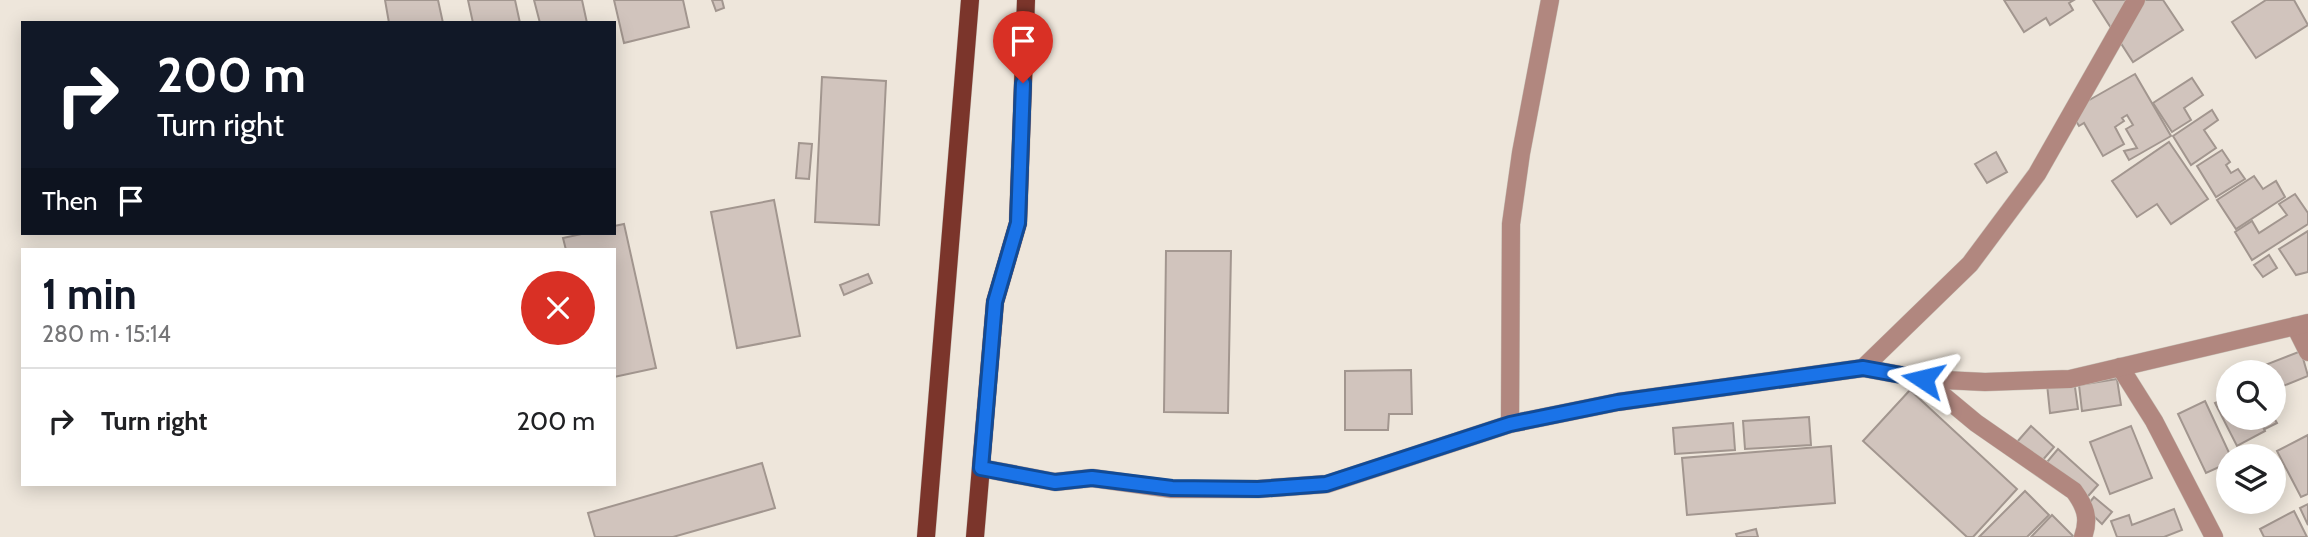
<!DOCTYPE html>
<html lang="en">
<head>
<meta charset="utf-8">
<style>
	:root { --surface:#fff; --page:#f6f6f6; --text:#202124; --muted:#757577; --line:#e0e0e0; --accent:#111827 }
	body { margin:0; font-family:Cabin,sans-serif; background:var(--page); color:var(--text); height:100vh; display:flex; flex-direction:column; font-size:26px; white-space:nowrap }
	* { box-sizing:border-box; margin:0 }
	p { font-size:23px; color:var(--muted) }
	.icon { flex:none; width:38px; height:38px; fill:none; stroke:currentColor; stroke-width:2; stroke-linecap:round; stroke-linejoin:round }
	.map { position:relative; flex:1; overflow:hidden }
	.panel { position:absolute; left:21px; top:248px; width:595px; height:238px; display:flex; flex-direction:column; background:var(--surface); border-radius:0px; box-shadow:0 4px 18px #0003 }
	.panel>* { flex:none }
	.top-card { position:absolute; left:21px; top:21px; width:595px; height:214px; border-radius:0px; box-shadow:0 4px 18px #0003; background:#111827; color:#fff; overflow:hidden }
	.buttons { position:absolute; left:2216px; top:360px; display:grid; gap:14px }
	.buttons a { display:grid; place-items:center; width:70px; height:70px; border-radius:50%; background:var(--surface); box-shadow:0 4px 18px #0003; font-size:35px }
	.pin { position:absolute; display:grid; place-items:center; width:60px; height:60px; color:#fff; margin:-72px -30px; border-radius:50% 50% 50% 0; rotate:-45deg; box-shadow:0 0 7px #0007 }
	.pin .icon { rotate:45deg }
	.me { position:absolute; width:77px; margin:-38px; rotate:280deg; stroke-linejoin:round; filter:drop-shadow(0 0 5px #0008) }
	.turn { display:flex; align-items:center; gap:24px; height:147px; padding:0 21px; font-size:32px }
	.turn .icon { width:91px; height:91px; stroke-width:2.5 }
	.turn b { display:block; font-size:49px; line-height:60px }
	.then { display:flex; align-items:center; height:66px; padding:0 21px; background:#0003; gap:14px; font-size:26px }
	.round { display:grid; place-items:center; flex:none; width:74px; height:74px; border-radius:37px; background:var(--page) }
	.head { display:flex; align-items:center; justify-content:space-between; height:119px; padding:0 21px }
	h1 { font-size:42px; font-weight:800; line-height:52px; color:var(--accent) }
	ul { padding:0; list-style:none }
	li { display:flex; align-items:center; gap:21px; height:105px; padding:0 21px; border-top:2px solid var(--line) }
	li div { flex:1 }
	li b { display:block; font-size:26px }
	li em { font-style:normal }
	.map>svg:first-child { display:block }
</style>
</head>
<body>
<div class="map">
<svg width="2308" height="537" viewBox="0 0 2308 537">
	<rect width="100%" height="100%" fill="#eee6db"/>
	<g fill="#d1c4bd" stroke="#a2968f" stroke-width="2">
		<polygon points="385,0 438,0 443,23 389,23"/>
		<polygon points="468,0 515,0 520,23 473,23"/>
		<polygon points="534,0 582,0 587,23 540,23"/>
		<polygon points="614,0 683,0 689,27 624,43"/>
		<polygon points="712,0 722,0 724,8 716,11"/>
		<polygon points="2004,0 2074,0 2069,3 2073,10 2050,25 2046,18 2024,32"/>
		<polygon points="2093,0 2163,0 2183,30 2133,62"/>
		<polygon points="2266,0 2294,0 2308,25 2256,58 2232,22"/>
		<polygon points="2135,74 2171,136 2129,160 2124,151 2137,148 2126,129 2133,125 2127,115 2122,118 2124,121 2115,127 2124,144 2103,156 2084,123 2079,126 2070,111"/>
		<polygon points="822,77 886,81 879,225 815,222"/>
		<polygon points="2192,78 2203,95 2184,108 2191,120 2172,132 2153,103"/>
		<polygon points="2212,110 2218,120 2204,130 2216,148 2191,165 2173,136"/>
		<polygon points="2169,142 2208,199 2171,224 2157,204 2137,217 2112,181"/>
		<polygon points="799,143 812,144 809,179 796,178"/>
		<polygon points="2222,150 2230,162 2226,165 2231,173 2238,169 2245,179 2216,197 2197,166"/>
		<polygon points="1996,152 2007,172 1987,183 1975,164"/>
		<polygon points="2254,176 2263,189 2276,181 2285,197 2236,229 2217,200"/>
		<polygon points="2295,194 2308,213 2308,224 2252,260 2235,232 2252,221 2259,233 2287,215 2279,204"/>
		<polygon points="774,200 800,336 737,348 711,212"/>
		<polygon points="624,224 656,368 614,377 614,250 566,250 563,238 586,233 614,233 614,226"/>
		<polygon points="2308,231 2308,272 2296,275 2279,249"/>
		<polygon points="1166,251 1231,251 1228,413 1164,412"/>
		<polygon points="2269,255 2277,268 2263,277 2254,265"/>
		<polygon points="868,274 872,283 844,295 840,285"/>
		<polygon points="2301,351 2308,376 2273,390 2273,373 2267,373 2265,365"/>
		<polygon points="1411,370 1412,414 1389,414 1388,430 1345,430 1345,371"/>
		<polygon points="2117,379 2121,405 2082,411 2079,385"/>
		<polygon points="2074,380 2078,409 2050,413 2047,384"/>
		<polygon points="1910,390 2017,489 1973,537 1967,537 1863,441"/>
		<polygon points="2228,397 2228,418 2259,418 2265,431 2237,446 2215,403"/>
		<polygon points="2205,401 2231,457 2228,457 2228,463 2206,473 2178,414"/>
		<polygon points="2273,416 2277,423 2265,429 2259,418"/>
		<polygon points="1809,417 1811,445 1745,449 1743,421"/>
		<polygon points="1733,423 1735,450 1675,454 1673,428"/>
		<polygon points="2031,426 2054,447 2041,462 2017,442"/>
		<polygon points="2131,426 2152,478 2110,494 2090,442"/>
		<polygon points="2308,435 2308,494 2301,497 2277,451"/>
		<polygon points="1831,446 1835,503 1687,515 1682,458"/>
		<polygon points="2058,449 2098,485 2081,504 2042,468"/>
		<polygon points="762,463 775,508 673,537 595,537 588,513"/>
		<polygon points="2025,491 2049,515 2027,537 1979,537"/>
		<polygon points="2094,497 2112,512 2102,524 2085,508"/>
		<polygon points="2308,504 2308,525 2300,508"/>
		<polygon points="2174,509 2182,530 2164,537 2117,537 2111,521 2129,515 2132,525"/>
		<polygon points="2294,511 2307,537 2264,537 2260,529"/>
		<polygon points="2052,515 2074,537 2031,537"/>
		<polygon points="1756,529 1758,537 1737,537 1736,534"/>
	</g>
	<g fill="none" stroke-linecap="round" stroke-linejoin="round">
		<defs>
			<g id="minor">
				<polyline points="2295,326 2308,352"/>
				<polyline points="2120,367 2154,421 2214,537"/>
				<polyline points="1863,368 1970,264 2037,174 2136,0"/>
				<path d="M1923,379L1976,423L2074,491C2085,506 2090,518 2083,537"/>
				<polyline points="1510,424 1511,224 1521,153 1550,0"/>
				<polyline points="981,468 1055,482 1092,478 1172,489 1258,489 1327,484 1510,424 1618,402 1863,368 1923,379 1985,382 2070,379 2308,323"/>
			</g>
			<g id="primary">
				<polyline points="926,537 970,0"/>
				<polyline points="975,537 995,302 1018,223 1026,0"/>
			</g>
		</defs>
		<use href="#minor" stroke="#c8c1b7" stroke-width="19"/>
		<use href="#primary" stroke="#c8c1b7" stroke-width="19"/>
		<use href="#minor" stroke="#b1877f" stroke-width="18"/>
		<use href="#primary" stroke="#7b352b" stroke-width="18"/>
	</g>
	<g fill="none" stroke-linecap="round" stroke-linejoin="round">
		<defs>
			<polyline id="route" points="1023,83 1018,223 995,302 981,468 1055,482 1092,478 1172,488 1258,489 1326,484 1510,424 1618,402 1863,368 1923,379"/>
		</defs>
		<use href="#route" stroke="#114b97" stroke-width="18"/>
		<use href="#route" stroke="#1a73e8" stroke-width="12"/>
	</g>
</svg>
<div class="buttons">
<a><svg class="icon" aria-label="search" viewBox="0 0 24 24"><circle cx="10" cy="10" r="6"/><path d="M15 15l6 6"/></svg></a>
<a><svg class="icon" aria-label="layers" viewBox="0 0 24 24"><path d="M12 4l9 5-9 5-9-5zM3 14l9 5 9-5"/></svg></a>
</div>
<div class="pin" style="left:1023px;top:83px;background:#d93025"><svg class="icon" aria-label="arrive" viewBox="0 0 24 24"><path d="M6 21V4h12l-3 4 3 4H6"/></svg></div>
<svg class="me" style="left:1923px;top:379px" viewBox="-20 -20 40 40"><path d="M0-17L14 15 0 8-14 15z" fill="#1a73e8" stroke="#fff" stroke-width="4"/></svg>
<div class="top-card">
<div class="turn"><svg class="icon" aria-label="right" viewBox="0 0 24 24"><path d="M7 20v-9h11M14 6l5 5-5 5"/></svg><div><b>200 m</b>Turn right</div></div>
<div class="then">Then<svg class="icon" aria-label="arrive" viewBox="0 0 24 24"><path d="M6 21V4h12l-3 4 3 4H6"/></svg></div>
</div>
<section class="panel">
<div class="head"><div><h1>1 min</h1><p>280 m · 15:14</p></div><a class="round" style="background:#d93025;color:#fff"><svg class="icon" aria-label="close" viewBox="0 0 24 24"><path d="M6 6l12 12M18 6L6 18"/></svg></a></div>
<ul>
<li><svg class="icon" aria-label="right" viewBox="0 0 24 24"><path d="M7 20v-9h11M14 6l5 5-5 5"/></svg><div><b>Turn right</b></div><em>200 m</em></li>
</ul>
</section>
</div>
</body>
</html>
